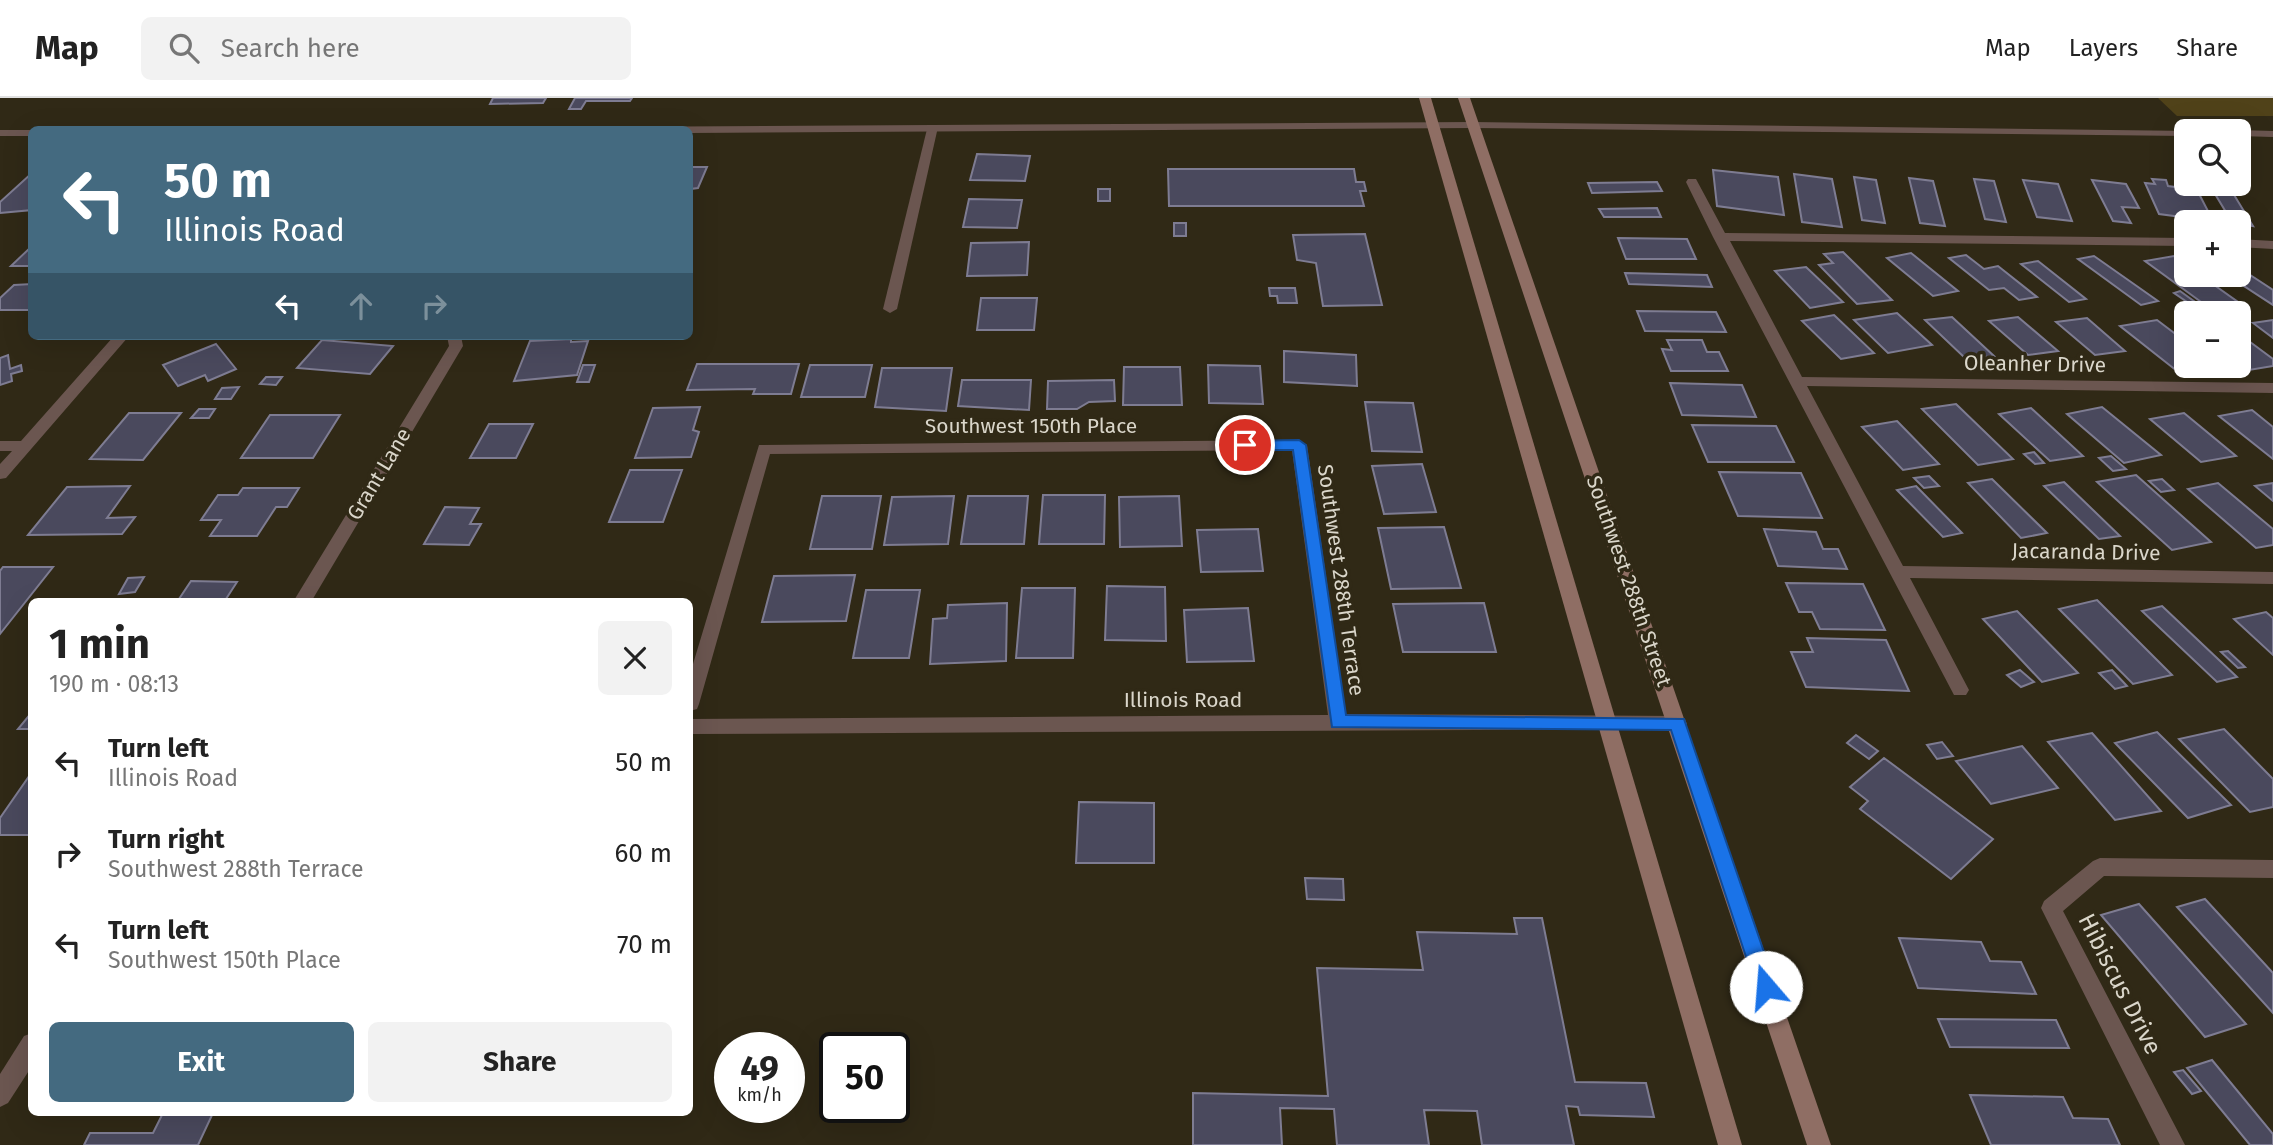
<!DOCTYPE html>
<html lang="en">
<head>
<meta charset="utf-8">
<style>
	:root { --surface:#fff; --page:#f2f2f2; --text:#222; --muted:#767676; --line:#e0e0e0; --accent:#446a80 }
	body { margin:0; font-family:"Fira Sans",sans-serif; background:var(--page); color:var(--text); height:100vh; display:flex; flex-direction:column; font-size:26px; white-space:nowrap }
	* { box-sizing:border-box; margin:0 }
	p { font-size:23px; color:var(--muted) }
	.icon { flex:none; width:38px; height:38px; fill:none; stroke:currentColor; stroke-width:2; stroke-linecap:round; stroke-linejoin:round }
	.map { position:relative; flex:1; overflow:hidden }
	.panel { position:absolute; left:28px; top:500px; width:665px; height:518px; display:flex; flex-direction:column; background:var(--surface); border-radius:10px; box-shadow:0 7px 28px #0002 }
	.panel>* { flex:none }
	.hud { position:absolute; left:28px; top:28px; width:665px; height:214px; border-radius:10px; box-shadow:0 7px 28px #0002; background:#446a80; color:#fff; overflow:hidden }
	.tools { position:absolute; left:2174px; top:21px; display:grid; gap:14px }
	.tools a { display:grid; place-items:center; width:77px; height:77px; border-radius:10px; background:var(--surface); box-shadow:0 7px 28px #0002; font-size:35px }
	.speed { position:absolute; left:714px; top:934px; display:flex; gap:14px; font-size:35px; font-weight:700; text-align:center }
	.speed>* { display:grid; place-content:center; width:91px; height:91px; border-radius:50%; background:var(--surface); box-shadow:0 7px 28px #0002; line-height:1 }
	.speed small { font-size:18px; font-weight:400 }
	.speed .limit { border:4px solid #111; border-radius:10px; background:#fff; color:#111 }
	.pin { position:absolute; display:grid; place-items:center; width:60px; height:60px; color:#fff; margin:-30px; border:4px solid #fff; border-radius:50%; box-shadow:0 2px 7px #0007 }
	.me { position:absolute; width:77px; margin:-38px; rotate:342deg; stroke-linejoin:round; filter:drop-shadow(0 0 5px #0008) }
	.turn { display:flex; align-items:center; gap:24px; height:147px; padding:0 21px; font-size:32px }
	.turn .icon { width:91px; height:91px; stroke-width:2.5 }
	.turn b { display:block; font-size:49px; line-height:60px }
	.lanes { display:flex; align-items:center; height:66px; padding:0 21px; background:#0003; justify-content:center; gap:35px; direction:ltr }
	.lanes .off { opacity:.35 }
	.round { display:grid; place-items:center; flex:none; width:74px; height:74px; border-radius:10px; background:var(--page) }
	.headline { display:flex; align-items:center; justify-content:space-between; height:119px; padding:0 21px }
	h1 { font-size:42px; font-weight:700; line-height:52px }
	.button { display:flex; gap:14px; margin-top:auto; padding:14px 21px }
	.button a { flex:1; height:80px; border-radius:10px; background:var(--accent); color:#fff; font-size:28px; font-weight:700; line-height:80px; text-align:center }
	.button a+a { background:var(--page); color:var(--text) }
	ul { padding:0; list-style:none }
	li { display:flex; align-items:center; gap:21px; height:91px; padding:0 21px }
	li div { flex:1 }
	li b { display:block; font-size:26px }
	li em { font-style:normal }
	header { display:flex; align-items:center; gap:42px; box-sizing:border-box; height:98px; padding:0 35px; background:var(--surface); border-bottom:2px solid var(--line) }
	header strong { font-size:33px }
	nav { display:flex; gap:38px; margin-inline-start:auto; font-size:24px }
	.search { width:490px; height:63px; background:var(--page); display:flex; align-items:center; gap:18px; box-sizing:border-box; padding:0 24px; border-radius:10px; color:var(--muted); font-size:26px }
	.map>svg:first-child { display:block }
</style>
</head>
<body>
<header>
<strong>Map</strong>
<div class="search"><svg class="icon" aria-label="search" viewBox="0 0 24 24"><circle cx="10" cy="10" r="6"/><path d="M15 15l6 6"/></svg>Search here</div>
<nav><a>Map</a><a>Layers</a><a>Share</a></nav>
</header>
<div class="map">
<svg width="2273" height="1047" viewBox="0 0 2273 1047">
	<rect width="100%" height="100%" fill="#302916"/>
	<polygon fill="#504219" points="2158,0 2273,0 2273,18 2177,18"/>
	<g fill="#4a495d" stroke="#7e7c92" stroke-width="2">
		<polygon points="493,0 546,0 543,5 490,6"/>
		<polygon points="575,0 632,0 630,3 586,3 581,11 569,11"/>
		<polygon points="977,56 1030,58 1025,83 970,82"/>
		<polygon points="690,69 707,69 698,90 690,91"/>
		<polygon points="1168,71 1354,71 1356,84 1364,84 1366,93 1360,93 1364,108 1169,108"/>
		<polygon points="1713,72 1778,79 1784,117 1717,108"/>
		<polygon points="32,75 32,112 0,115 0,104"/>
		<polygon points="1794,76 1832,81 1842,129 1802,124"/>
		<polygon points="1854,79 1876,82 1885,125 1862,122"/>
		<polygon points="1909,80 1933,83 1945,128 1920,125"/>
		<polygon points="1974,81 1994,83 2006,124 1985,121"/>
		<polygon points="2152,81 2166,82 2168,88 2197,92 2210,117 2194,115 2197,121 2159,116 2145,85 2155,86"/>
		<polygon points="2023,82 2058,86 2072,123 2037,119"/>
		<polygon points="2092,82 2126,86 2139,110 2122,109 2131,125 2113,123"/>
		<polygon points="1657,84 1662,93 1592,95 1588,85"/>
		<polygon points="2209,86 2228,87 2253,128 2232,124"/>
		<rect x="1098" y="91" width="12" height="12"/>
		<polygon points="969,101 1022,102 1017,130 963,129"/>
		<polygon points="1657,110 1661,119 1604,119 1599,111"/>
		<rect x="1174" y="125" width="12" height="13"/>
		<polygon points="1365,136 1382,207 1323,208 1316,165 1297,162 1293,137"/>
		<polygon points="1618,140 1687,141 1696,161 1626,161"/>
		<polygon points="1029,144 1027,177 967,178 971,145"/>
		<polygon points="32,148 32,168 11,168"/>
		<polygon points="1843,154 1892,202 1857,206 1819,167 1833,165 1824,156"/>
		<polygon points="1911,155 1958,193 1933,198 1887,160"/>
		<polygon points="1966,157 1984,171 1998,168 2037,199 2019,202 2004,190 1989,192 1949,160"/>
		<polygon points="2094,158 2158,203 2141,207 2078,161"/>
		<polygon points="2174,158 2186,167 2186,177 2200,177 2238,204 2208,209 2145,163"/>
		<polygon points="2038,163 2086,201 2069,204 2021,166"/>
		<polygon points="1806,169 1843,204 1810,210 1775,173"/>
		<polygon points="2238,169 2273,192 2273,207 2227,177 2238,177"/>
		<polygon points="1625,175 1707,177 1712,189 1629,186"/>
		<polygon points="32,186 32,212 0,212 0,200 14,187"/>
		<polygon points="1269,190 1295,190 1297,205 1278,205 1277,198 1270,198"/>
		<polygon points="2180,193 2202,209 2196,210 2174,195"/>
		<polygon points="981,200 1037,200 1034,232 977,232"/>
		<polygon points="1637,213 1716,214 1726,234 1645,233"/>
		<polygon points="1897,215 1932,247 1888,255 1854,222"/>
		<polygon points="1834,217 1874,255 1841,261 1802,223"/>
		<polygon points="1952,219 1994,258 1966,261 1925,222"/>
		<polygon points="2018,219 2058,253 2028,257 1989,223"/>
		<polygon points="2087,220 2125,253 2095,257 2056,224"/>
		<polygon points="2157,222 2186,244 2186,268 2208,268 2177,273 2120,228"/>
		<polygon points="2273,222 2273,240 2253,225"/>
		<polygon points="2238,235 2273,261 2273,268 2249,272 2238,264"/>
		<polygon points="571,241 571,244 588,243 577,277 514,283 530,243"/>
		<polygon points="322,242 393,248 370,276 297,270"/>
		<polygon points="1667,242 1702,242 1707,254 1719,254 1728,273 1671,273 1662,251 1672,252"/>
		<polygon points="216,246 236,271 208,283 205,277 178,288 163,267"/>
		<polygon points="1284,253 1356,257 1357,288 1284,284"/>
		<polygon points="8,257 10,271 21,267 22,273 11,276 12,283 0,287 0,260"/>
		<polygon points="697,266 799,266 791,296 753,296 755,291 687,292"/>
		<polygon points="583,267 595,267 589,284 577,284"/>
		<polygon points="810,267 872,267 865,299 801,299"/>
		<polygon points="1208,267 1260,268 1263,306 1209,305"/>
		<polygon points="1124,269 1180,269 1182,307 1123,307"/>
		<polygon points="882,270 952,270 946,313 875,309"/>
		<polygon points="266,279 282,279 276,287 260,286"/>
		<polygon points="962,282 1031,282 1029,312 958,308"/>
		<polygon points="1114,282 1115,303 1089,304 1077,311 1047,311 1048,283"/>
		<polygon points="1670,285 1742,287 1756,319 1682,317"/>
		<polygon points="239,289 231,301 215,301 222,290"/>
		<polygon points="1365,304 1413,305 1422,354 1372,353"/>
		<polygon points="1956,306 2013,361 1978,367 1922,311"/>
		<polygon points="700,309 693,332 699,334 691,359 635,360 653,310"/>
		<polygon points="2102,309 2161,357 2124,365 2067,316"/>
		<polygon points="2031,310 2083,358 2050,363 1999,316"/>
		<polygon points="199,311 215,311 209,320 191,320"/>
		<polygon points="2252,312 2273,329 2273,361 2219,318"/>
		<polygon points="129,315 181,315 143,362 90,361"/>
		<polygon points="2184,315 2236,358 2201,364 2150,321"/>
		<polygon points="270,317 340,317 313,360 241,360"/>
		<polygon points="1897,323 1939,366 1903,372 1862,329"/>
		<polygon points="489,326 533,326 516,360 470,360"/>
		<polygon points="1692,327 1776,328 1794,364 1708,364"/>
		<polygon points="2034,354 2044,365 2035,366 2024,356"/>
		<polygon points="2111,358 2126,371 2113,373 2099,360"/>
		<polygon points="1422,366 1436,414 1384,416 1372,368"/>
		<polygon points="630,372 682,372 663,424 609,424"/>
		<polygon points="1719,374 1801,375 1822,420 1738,418"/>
		<polygon points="2136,377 2211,444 2172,452 2097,384"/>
		<polygon points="1929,378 1939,388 1924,390 1914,380"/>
		<polygon points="1992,381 2047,435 2021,440 1968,385"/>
		<polygon points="2162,381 2174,392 2161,394 2149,383"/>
		<polygon points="2064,384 2120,438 2099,441 2044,388"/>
		<polygon points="2218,385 2273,431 2273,447 2256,450 2188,391"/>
		<polygon points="2273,385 2273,403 2255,388"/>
		<polygon points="130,388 107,420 135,419 122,436 28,437 67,389"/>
		<polygon points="1916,388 1962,435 1943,439 1897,392"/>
		<polygon points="243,390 299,390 287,409 276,409 257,438 210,438 221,422 201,422 218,397 238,397"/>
		<polygon points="1043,397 1105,397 1104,446 1039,446"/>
		<polygon points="822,398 881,398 872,451 810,451"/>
		<polygon points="954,398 948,446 884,447 892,399"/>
		<polygon points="968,398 1028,398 1024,446 961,446"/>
		<polygon points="1179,398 1182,448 1120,449 1119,399"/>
		<polygon points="445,409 479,410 470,426 481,426 469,447 424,446"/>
		<polygon points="1444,429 1461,490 1391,491 1378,430"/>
		<polygon points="1258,431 1263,473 1201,474 1197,432"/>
		<polygon points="1764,431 1816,434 1823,451 1838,451 1847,471 1778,468"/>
		<polygon points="3,469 53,469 0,536 0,473"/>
		<polygon points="855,477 846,523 762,524 774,478"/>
		<polygon points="144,479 135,494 119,496 128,480"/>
		<polygon points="191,483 237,484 224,504 177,504"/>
		<polygon points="1786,485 1863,486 1885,532 1820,531 1812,514 1799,514"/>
		<polygon points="1107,488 1165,489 1166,543 1105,542"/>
		<polygon points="1022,490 1075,490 1073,560 1016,560"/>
		<polygon points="866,492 920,492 909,560 853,560"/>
		<polygon points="2097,502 2172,577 2133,586 2059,511"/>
		<polygon points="1007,505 1006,563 930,566 933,521 947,520 948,507"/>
		<polygon points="1484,505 1496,554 1403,554 1393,506"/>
		<polygon points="2162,508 2237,579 2217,584 2142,513"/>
		<polygon points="1248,510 1254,563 1187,564 1184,512"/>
		<polygon points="2017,513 2078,575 2042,584 1983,521"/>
		<polygon points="2266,514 2273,520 2273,557 2234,521"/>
		<polygon points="1807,540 1886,542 1909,593 1806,589 1791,554 1813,554"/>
		<polygon points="2228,553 2245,569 2238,570 2221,554"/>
		<polygon points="2020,572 2034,584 2021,589 2007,577"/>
		<polygon points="2112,572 2127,588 2115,591 2099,575"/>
		<polygon points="32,614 32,631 18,631"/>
		<polygon points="2224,631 2273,681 2273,709 2250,714 2179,641"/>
		<polygon points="2157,634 2231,707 2188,720 2115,645"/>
		<polygon points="2092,635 2161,713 2115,722 2048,644"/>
		<polygon points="1856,637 1878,653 1869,661 1847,645"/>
		<polygon points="1942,644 1953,658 1937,661 1927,647"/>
		<polygon points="2022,648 2058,690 1991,706 1956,663"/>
		<polygon points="1884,660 1993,741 1951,781 1860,711 1868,703 1850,689"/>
		<polygon points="32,674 32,737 0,737 0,720"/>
		<polygon points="1079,704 1154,705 1154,765 1076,765"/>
		<polygon points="1305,780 1343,781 1344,802 1307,801"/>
		<polygon points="2205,801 2273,875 2273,915 2177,809"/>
		<polygon points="2139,806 2246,926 2205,939 2101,817"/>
		<polygon points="1514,820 1542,820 1575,984 1646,985 1654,1019 1580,1017 1578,1009 1566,1008 1574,1047 1482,1047 1477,1013 1424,1012 1429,1047 1337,1047 1334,1011 1280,1010 1282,1047 1193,1047 1193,995 1328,998 1317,870 1423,872 1417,834 1517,836"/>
		<polygon points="1899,840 1981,844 1990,863 2021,864 2036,896 1918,890"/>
		<polygon points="1938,921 2056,922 2069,950 1950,949"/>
		<polygon points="2212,962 2273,1036 2273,1047 2250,1047 2187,970"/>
		<polygon points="2183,972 2201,993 2192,996 2174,974"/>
		<polygon points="1970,997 2063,999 2073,1020 2108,1021 2120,1047 1991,1047"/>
		<polygon points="163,1015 213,1015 198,1047 84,1047 90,1035 153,1035"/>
	</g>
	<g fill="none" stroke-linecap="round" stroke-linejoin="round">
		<g fill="#6b5650" fill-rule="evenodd">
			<polygon points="928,27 938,29 897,211 890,215 883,211"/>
			<polygon points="1688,81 1696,81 1725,135 2186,140 2186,148 1730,143 1802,279 2273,285 2273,295 1807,288 1903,468 2273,474 2273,486 1910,480 1969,592 1966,597 1954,597 1713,139 1686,84"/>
			<polygon points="2238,141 2273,143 2273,151 2238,149"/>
			<polygon points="114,238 129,238 6,380 0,381 0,366 12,353 0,353 0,343 21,343"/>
			<polygon points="447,238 461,238 463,248 311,504 293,504 449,248"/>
			<polygon points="1299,342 1307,347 1346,616 1678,618 1685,621 1687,626 1685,631 690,636 690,621 1328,617 1292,352 770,356 699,606 697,611 690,613 690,576 759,347"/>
			<polygon points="2100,760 2273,762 2273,780 2104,778 2063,813 2185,1047 2160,1047 2041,810 2044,803 2093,763"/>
			<polygon points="32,935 32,968 8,1005 0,1009 0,976 24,938"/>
		</g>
		<g fill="#6b5650" fill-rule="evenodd">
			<polygon points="1473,24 2191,33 2186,33 2186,38 1473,30 690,35 690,32 588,32 593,29"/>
			<rect x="0" y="32" width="32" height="6"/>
			<polygon points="2238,32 2273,33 2273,39 2238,38 2238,33 2233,33"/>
		</g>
		<g fill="#8f6e64" fill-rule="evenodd">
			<polygon points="1419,0 1431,0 1742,1047 1718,1047"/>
			<polygon points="1458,0 1470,0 1831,1047 1807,1047"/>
		</g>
	</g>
	<polygon fill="#1a73e8" stroke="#114b97" stroke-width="2" points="1299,342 1306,347 1346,617 1684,621 1776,889 1773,896 1766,898 1759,896 1756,889 1671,632 1332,629 1293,352 1245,352 1238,347 1245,343"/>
	<g text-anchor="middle" stroke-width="7" stroke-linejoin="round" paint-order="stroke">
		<g font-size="21" fill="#dad6ca" stroke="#302916">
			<text transform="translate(2035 266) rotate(1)" y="7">Oleanher Drive</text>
			<text x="1031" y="335">Southwest 150th Place</text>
			<text transform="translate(379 376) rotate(-59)" y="7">Grant Lane</text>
			<text transform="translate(2086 454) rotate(1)" y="7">Jacaranda Drive</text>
			<text transform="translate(1341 482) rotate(82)" y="7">Southwest 288th Terrace</text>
			<text transform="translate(1629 483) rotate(71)" y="7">Southwest 288th Street</text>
			<text x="1183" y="609">Illinois Road</text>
		</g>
		<g font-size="24" fill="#dad6ca" stroke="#302916">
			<text transform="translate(2120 886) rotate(63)" y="8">Hibiscus Drive</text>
		</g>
	</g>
</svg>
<div class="tools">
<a><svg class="icon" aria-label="search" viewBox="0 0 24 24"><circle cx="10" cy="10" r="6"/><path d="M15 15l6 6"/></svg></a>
<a>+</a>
<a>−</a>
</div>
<div class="speed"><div>49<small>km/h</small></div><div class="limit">50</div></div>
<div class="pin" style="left:1245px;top:347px;background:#d93025"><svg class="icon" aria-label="arrive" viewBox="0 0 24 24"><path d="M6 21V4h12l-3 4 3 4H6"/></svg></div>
<svg class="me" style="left:1766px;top:889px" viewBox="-20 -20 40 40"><circle r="19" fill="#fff"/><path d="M0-13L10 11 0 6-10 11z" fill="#1a73e8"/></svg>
<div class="hud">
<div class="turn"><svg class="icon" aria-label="left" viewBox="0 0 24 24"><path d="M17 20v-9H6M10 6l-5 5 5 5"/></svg><div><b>50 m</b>Illinois Road</div></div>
<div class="lanes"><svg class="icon" aria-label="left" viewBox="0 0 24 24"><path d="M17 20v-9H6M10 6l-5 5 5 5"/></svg><svg class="icon off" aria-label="ahead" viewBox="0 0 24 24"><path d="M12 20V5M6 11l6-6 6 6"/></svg><svg class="icon off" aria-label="right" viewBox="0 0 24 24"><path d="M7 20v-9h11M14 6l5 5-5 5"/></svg></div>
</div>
<section class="panel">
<div class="headline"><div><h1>1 min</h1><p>190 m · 08:13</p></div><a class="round"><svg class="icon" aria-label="close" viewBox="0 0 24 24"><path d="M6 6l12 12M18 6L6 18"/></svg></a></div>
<ul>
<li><svg class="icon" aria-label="left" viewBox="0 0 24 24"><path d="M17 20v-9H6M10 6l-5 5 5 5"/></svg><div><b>Turn left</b><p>Illinois Road</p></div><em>50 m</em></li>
<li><svg class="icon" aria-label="right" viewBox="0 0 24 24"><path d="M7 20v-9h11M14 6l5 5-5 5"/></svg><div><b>Turn right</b><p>Southwest 288th Terrace</p></div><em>60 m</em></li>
<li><svg class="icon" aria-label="left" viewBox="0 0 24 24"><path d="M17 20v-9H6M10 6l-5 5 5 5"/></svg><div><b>Turn left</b><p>Southwest 150th Place</p></div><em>70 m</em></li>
</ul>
<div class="button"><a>Exit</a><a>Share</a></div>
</section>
</div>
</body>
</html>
